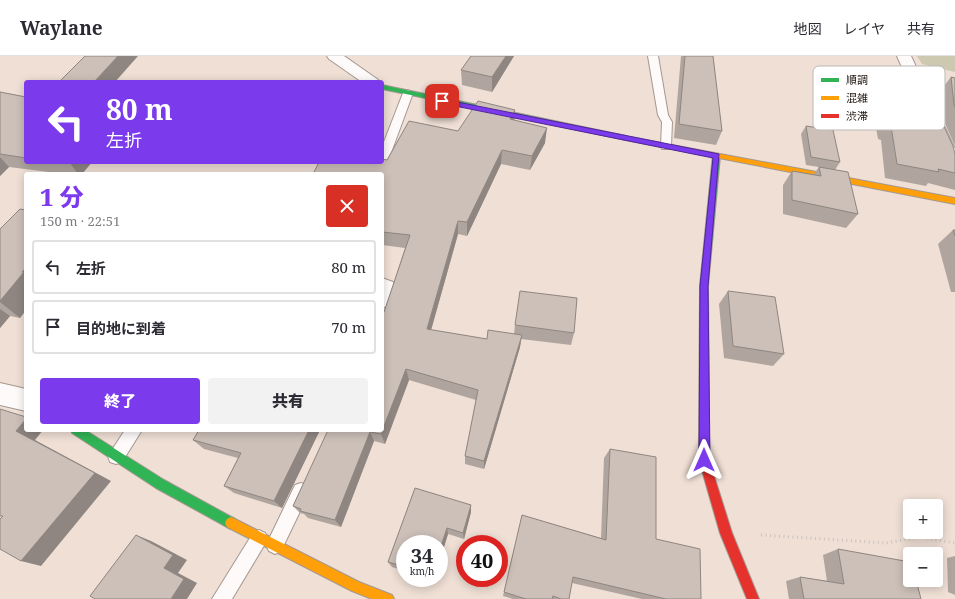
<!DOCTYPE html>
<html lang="ja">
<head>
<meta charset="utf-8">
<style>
	:root { --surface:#fff; --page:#f2f2f3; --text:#2b2b33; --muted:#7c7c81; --line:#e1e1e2; --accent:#7c3aed }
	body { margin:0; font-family:"Noto Serif","Noto Sans JP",serif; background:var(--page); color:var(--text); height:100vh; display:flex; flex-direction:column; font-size:15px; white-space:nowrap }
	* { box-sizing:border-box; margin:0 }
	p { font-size:13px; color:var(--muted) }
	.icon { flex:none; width:22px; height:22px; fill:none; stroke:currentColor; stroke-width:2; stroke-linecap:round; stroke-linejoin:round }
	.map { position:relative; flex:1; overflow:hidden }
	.panel { position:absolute; left:24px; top:116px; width:360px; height:260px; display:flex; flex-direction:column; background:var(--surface); border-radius:4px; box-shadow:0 2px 10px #0003 }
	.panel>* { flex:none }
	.guide { position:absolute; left:24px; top:24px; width:360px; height:84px; border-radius:4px; box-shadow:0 2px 10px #0003; background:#7c3aed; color:#fff; overflow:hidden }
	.controls { position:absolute; left:903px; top:443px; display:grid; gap:8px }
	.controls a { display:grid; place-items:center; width:40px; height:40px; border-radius:4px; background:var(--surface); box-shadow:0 2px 10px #0003; font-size:20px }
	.speed { position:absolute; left:396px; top:479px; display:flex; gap:8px; font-size:20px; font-weight:700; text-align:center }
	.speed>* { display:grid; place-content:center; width:52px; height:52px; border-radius:50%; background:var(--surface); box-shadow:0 2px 10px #0003; line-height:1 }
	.speed small { font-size:10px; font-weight:400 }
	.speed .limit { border:6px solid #d22; background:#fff; color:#111 }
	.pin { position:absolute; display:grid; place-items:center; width:34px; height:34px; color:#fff; margin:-17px; border-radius:8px; box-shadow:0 2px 6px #0006 }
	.me { position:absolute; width:44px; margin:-22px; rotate:0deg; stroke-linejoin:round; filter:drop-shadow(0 0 3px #0008) }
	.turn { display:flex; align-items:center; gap:14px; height:84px; padding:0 16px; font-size:18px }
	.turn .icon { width:52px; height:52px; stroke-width:2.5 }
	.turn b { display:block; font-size:28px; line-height:34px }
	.round { display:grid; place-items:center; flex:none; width:42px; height:42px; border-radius:4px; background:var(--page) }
	.head { display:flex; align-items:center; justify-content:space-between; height:68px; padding:0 16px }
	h1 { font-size:24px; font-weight:800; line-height:30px; color:var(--accent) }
	.action { display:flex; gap:8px; margin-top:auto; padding:8px 16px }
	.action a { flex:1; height:46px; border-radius:4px; background:var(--accent); color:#fff; font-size:16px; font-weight:800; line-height:46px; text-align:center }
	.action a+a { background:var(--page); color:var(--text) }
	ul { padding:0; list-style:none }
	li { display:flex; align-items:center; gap:12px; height:54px; margin:0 8px 6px; padding:0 8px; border:2px solid var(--line); border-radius:4px }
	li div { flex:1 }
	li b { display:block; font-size:15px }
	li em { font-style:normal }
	header { display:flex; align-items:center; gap:24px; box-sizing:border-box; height:56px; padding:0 20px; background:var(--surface); border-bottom:1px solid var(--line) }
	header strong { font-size:19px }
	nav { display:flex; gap:22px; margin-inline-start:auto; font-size:14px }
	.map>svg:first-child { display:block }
</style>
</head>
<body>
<header>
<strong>Waylane</strong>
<nav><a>地図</a><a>レイヤ</a><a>共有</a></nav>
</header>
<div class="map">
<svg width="955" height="543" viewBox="0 0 955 543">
	<rect width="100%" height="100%" fill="#efdfd5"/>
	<polygon fill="#ccc9b0" points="917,0 955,0 955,16 922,8"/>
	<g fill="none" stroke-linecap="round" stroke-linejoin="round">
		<defs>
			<g id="lane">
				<polygon points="648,0 658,0 668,59 672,66 671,90 670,93 662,93 661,90 662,66 658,59"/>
				<polygon points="408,34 413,37 388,105 386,108 378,108 377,106 382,106 382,91 403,37"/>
				<polygon points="382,222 393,226 395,230 387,250 382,252"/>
				<polygon points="125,374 142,374 122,406 116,408 110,406 108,400"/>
				<polygon points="301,427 307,429 309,435 307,441 281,495 275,498 269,495 266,489 269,483 295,429"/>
				<polygon points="259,474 265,477 268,483 232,543 212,543 253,477"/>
			</g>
			<g id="street">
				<polygon points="327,0 344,0 377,23 380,26 362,26 329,3"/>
				<polygon points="897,0 911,0 955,93 955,129 949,127 946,123 942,103"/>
				<polygon points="0,327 26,333 26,355 0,349"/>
			</g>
			<g id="fast">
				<polygon points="382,29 626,80 629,82 626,84 382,33"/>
				<polygon points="713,98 719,98 720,100 708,230 709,394 708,398 704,399 700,398 699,394 700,230"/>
				<polygon points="71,374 85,374 164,424 235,463 237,467 235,471 231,473 227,471 156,432 72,377"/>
			</g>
			<g id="slow">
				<polygon points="624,80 955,142 955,148 626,84 624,84"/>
				<polygon points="231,461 359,526 392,539 394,543 372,543 352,535 227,471 225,467 227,463"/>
			</g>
			<polygon id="jam" points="704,389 708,390 709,404 732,477 759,543 747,543 720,477 699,404 700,390"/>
		</defs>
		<use href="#lane" stroke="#a49890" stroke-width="2"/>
		<use href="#street" stroke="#a49890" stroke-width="2"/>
		<use href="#fast" stroke="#a49890" stroke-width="2"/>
		<use href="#slow" stroke="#a49890" stroke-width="2"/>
		<use href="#jam" stroke="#a49890" stroke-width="2"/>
		<polyline stroke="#c8c3c0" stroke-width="3" stroke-dasharray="1 3.5" stroke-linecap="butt" points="761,479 886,487 920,481 955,487"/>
		<use href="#lane" fill="#fdfaf9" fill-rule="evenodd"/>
		<use href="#street" fill="#fdfaf9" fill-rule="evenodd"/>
		<use href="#fast" fill="#30b455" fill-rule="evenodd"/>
		<use href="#slow" fill="#ff9f0a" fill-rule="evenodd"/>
		<use href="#jam" fill="#e5322d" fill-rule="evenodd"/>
	</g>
	<g fill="#afa59e">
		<polygon points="471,0 514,0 492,36 462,29 461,14"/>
		<polygon points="681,0 713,0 722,75 716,89 674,82"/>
		<polygon points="951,21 955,22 955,90 943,63 940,35"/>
		<polygon points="0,36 26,41 26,106 92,106 82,118 65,118 9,111 0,120"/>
		<polygon points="883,41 955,98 955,134 928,127 926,130 885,122 881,84 878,83 873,55"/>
		<polygon points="514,64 545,87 530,114 501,108 467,180 458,178 431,274 487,283 514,278 515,269 574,277 571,289 521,283 520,291 484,413 465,408 465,400 476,344 409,324 385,388 374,385 341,471 308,462 304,458 300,457 293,450 384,256 405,192 382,189 382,106 458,75"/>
		<polygon points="806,70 840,106 835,114 858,158 846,172 783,158 783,129 792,115 813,119 819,111 806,109 801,78"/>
		<polygon points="26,154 26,254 20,262 10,260 0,272 0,173"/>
		<polygon points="953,174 955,174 955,236 951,236 938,188"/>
		<polygon points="728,235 784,298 773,310 724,302 719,248"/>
		<polygon points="199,374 320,374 282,452 234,437 224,430 238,402 204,393 193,384"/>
		<polygon points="610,393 656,483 701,543 642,543 572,527 569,543 513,543 503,540 522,459 601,482 604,402"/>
		<polygon points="415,432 471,449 471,456 464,483 448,478 439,507 439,488 405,488 405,515 392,511 388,506"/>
		<polygon points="838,493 921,543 789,543 786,525 800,521 827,525 823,499"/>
		<polygon points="955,500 955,539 948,536 947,502"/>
		<polygon points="425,522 434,522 433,525"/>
	</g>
	<g fill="#8f8681">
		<polygon points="118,0 138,0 115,26 94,26"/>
		<polygon points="506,0 514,0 492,36 492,21"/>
		<polygon points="515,54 514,69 510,63"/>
		<polygon points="547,72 545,87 530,114 532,100"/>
		<polygon points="502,94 501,108 467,180 467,166"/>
		<polygon points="0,101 9,111 0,120"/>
		<polygon points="70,106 92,106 82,118 78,118 70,107"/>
		<polygon points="458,165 458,178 428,285 427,273"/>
		<polygon points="26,212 26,254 20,262 0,246 0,245"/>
		<polygon points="0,253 10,260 0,272"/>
		<polygon points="522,279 520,291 484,413 484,405"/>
		<polygon points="406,313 409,324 385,388 381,378"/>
		<polygon points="26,363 26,374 43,374 35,384 111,425 41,510 21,505 16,375"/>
		<polygon points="309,374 320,374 282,452 274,445"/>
		<polygon points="370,376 374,385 341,471 335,464"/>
		<polygon points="471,449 471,456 464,483 463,477"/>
		<polygon points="447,472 448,478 439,507 439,496"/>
		<polygon points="136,479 151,485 187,504 178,517 197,527 187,543 171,543"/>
	</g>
	<g fill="#ccc0b8" stroke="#8f8681">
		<polygon points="85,0 118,0 94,26 59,26"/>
		<polygon points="471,0 506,0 492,21 461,14"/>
		<polygon points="685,0 713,0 722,75 679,68"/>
		<polygon points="951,21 955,22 955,51 954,49"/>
		<polygon points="0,36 26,41 26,102 0,98"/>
		<polygon points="883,41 934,49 953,90 955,98 955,117 938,113 939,116 897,108 891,70 889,69"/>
		<polygon points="478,45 515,54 510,63 547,72 532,100 502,94 467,166 458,165 427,273 487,283 488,274 522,279 484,405 465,400 478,334 406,313 381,378 370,376 335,464 300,455 301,453 293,450 328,374 382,374 382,255 384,256 410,179 382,176 382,118 313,118 319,106 382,106 382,103 387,104 409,65 458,75"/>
		<polygon points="806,70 833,74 840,106 811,101"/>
		<polygon points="819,111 848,116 858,158 792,144 792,115 821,120"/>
		<polygon points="20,153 26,154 26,212 22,216 24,216 0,245 0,173"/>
		<polygon points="953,174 955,174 955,180"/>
		<polygon points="520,235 577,242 574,277 515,269"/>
		<polygon points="728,235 775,241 784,298 733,290"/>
		<polygon points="0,353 26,361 26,363 16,375 95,417 21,505 0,493 0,463 3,460 0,460"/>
		<polygon points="199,374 309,374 274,445 224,430 241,397 193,384"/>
		<polygon points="610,393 656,401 656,483 700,493 701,543 666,543 573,521 569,543 561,543 553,540 552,543 526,543 504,536 522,459 606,484"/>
		<polygon points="415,432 471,449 463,477 447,472 439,496 439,488 405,488 405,511 388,506"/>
		<polygon points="136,479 173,499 164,512 184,523 171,543 95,543 90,540"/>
		<polygon points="838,493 910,506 910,524 916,524 921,543 804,543 800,521 844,528"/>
	</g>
	<polygon fill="#7c3aed" stroke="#51269a" points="442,43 719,98 708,230 710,404 708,408 704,409 701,408 699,404 700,230 713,102 440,47 440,44"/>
	<rect x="813" y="10" width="132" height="64" rx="6" fill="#fff" stroke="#bcb9b7" stroke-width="1"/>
	<rect x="821" y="22" width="18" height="4" fill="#30b455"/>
	<rect x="821" y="40" width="18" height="4" fill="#ff9f0a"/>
	<rect x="821" y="58" width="18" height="4" fill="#e5322d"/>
	<g font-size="11" fill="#211610">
		<text x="846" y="28">順調</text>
		<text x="846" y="46">混雑</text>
		<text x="846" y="64">渋滞</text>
	</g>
</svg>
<div class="controls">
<a>+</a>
<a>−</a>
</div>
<div class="speed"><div>34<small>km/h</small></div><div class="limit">40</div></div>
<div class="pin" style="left:442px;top:45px;background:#d93025"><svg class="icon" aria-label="arrive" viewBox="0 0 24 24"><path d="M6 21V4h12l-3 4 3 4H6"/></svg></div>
<svg class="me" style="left:704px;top:404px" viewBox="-20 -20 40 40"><path d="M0-17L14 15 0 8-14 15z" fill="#7c3aed" stroke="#fff" stroke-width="4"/></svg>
<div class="guide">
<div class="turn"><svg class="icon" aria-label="left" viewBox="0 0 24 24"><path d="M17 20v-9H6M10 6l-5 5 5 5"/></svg><div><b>80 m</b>左折</div></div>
</div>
<section class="panel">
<div class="head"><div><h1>1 分</h1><p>150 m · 22:51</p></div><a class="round" style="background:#d93025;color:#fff"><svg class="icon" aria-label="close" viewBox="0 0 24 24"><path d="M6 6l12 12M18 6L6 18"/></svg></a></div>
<ul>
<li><svg class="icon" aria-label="left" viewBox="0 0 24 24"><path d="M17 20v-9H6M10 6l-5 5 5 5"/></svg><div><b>左折</b></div><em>80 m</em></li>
<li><svg class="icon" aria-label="arrive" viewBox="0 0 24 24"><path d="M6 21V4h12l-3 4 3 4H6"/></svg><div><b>目的地に到着</b></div><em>70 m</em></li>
</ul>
<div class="action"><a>終了</a><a>共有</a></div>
</section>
</div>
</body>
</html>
